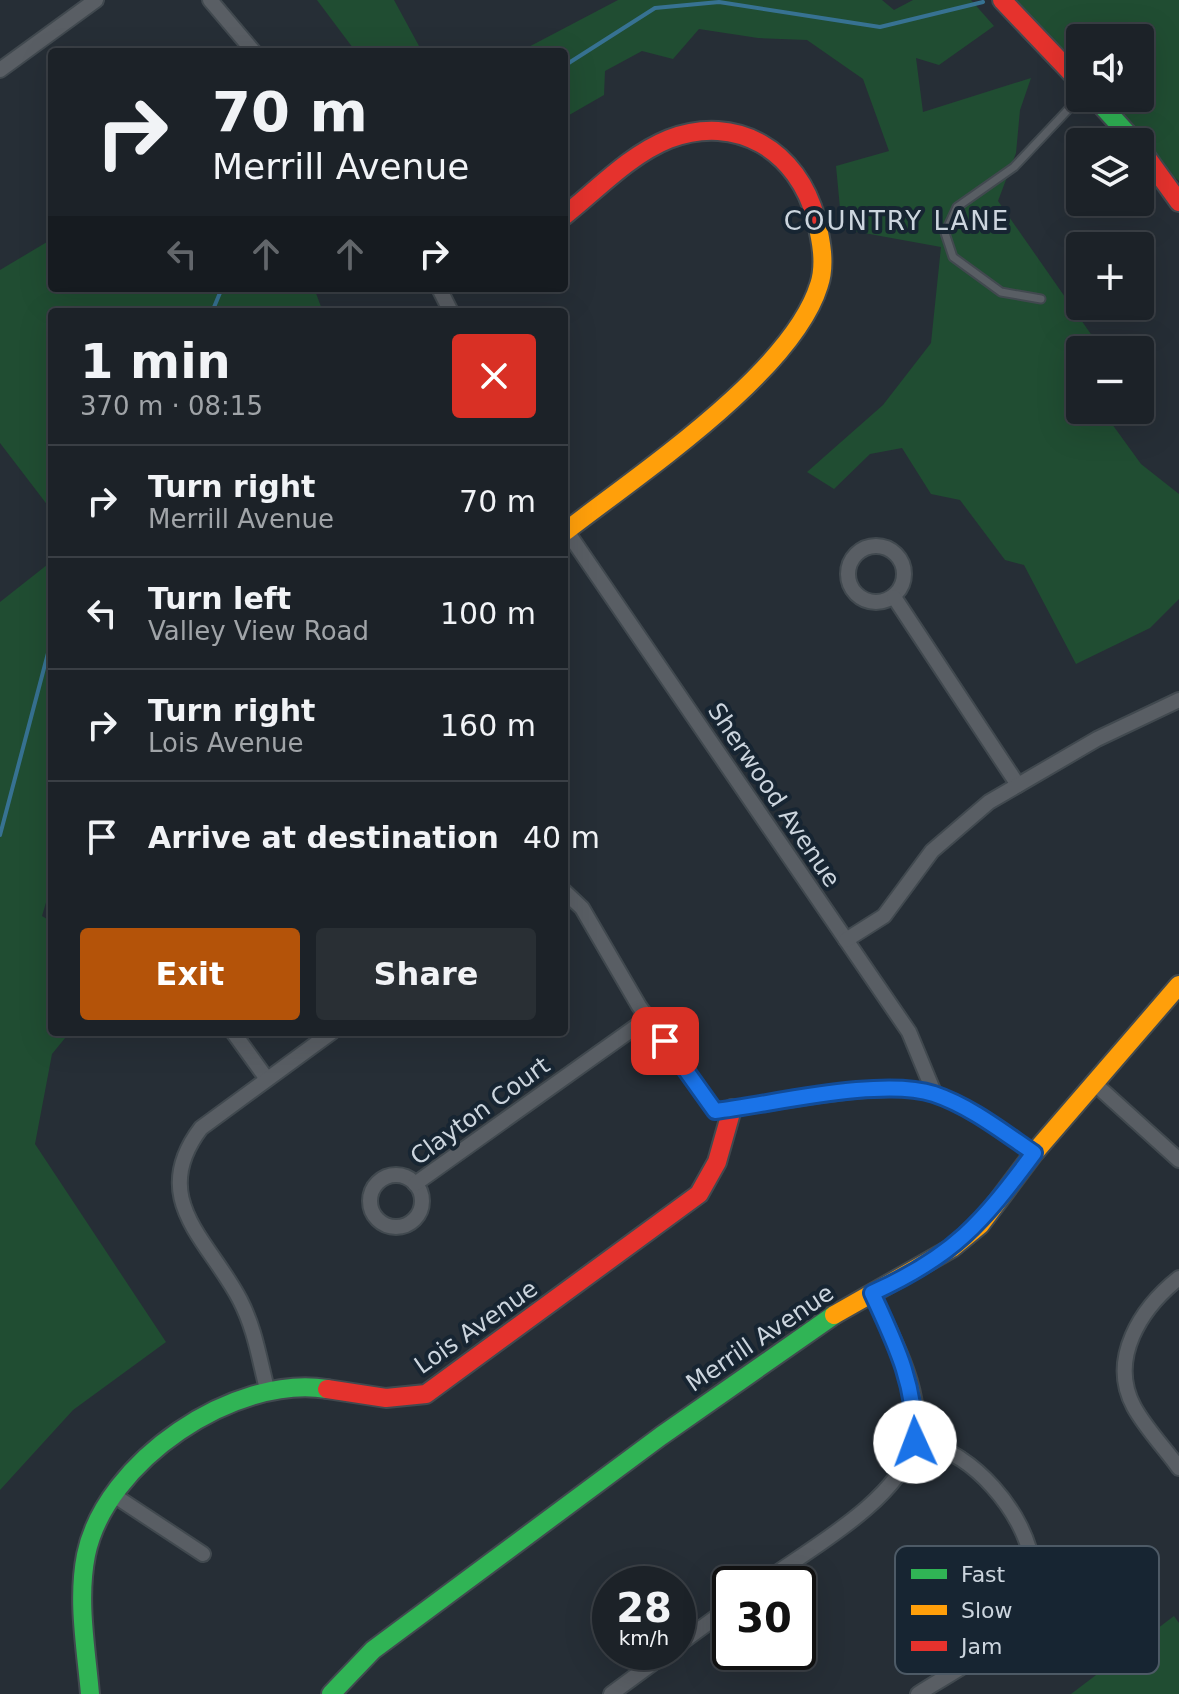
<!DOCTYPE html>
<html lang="en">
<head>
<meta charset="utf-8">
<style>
	:root { --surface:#1c2228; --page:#292f34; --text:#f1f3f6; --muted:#a0a4a8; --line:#3a3f45; --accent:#b45309 }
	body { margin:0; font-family:"DejaVu Sans",sans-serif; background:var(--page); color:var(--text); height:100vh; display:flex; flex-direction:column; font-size:30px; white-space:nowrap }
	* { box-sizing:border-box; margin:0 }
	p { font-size:26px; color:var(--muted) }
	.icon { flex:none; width:44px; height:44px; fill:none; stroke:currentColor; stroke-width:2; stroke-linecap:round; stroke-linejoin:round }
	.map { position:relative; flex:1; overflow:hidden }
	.sheet { position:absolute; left:48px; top:308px; width:520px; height:728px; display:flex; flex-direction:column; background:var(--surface); border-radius:8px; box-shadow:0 8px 32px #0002,0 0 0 2px var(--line) }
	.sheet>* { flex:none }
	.hud { position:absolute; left:48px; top:48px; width:520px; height:244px; border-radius:8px; box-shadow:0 8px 32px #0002,0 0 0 2px var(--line); background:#1c2228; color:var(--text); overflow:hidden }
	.tools { position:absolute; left:1066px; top:24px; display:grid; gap:16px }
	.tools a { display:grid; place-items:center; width:88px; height:88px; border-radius:8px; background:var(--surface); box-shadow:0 8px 32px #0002,0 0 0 2px var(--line); font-size:40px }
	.speed { position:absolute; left:592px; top:1566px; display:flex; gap:16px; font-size:40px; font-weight:700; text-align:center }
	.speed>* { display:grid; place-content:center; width:104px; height:104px; border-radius:50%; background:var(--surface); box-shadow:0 8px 32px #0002,0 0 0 2px var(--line); line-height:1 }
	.speed small { font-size:20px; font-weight:400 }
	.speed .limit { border:4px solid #111; border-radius:12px; background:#fff; color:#111 }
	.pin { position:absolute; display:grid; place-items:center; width:68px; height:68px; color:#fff; margin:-34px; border-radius:16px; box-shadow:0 4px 12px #0006 }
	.me { position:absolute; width:88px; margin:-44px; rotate:358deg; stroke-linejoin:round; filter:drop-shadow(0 0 6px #0008) }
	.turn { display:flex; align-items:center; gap:28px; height:168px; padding:0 32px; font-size:36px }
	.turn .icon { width:104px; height:104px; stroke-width:2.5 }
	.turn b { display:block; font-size:56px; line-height:68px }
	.lanes { display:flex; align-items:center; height:76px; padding:0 32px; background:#0003; justify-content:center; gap:40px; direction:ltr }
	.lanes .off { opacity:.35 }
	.round { display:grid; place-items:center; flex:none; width:84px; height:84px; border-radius:8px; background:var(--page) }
	.headline { display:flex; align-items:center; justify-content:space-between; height:136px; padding:0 32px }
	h1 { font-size:48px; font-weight:600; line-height:60px }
	.primary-button { display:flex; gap:16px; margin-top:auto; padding:16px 32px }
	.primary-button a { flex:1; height:92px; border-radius:8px; background:var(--accent); color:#fff; font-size:32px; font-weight:600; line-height:92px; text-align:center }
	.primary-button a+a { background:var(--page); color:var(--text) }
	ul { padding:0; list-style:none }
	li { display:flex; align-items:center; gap:24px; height:112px; padding:0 32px; border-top:2px solid var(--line) }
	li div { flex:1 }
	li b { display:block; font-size:30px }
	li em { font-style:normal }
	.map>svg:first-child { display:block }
</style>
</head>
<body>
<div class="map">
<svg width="1179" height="1694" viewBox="0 0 1179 1694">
	<rect width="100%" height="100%" fill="#262e36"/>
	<g fill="#204d32">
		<polygon points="317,0 394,0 419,46 429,52 356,52"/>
		<polygon points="618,0 882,0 894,10 913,0 971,0 994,26 939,65 916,58 923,112 1031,78 1020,110 1016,153 998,201 1102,350 1080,350 1080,410 1116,410 1112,424 1141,464 1179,494 1179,599 1150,628 1076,664 1024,565 1005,560 960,500 931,494 902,448 870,454 834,489 807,472 883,405 931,343 941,247 842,229 836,166 889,151 863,79 807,40 758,38 699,29 673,59 642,51 605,71 604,95 564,118 564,52 519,52"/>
		<polygon points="993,0 1179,0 1179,181 1145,154 1095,98 1140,98 1140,38 1080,38 1080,83"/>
		<polygon points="52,239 52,288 314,288 323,312 52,312 52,511 0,443 0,270"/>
		<polygon points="52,561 52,882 42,916 52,922 52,1032 70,1032 52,1054 35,1144 166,1342 73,1410 0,1490 0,602"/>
		<polygon points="1174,1616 1179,1623 1179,1694 1071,1694"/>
	</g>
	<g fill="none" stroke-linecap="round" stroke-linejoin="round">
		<g stroke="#377292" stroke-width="4">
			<polyline points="564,66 655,8 719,2 880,27 983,2"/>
			<polyline points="212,312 222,288"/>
			<polyline points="0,835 52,638"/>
		</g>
		<defs>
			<polyline id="lane" points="1041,299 1001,292 953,257 945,233 957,207 1014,167 1080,97"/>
			<g id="street">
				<polyline points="210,0 254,52"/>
				<polyline points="0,70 96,0"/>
				<polyline points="439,288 451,312"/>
				<polyline points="564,527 909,1032 935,1095"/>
				<circle cx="876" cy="574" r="28"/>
				<polyline points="894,597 1018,785"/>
				<path d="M564,891L582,908L639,1006L715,1111C771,1105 884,1078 934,1094C970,1106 1002,1132 1034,1153"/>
				<polyline points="846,940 884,916 932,851 989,802 1097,739 1179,700"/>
				<polyline points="233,1032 267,1079"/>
				<polyline points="1094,1083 1179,1160"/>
				<circle cx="396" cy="1201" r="26"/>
				<polyline points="415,1184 648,1018"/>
				<path d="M1179,1278C1141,1308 1108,1359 1134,1407C1146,1429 1165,1448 1179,1468"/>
				<path d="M267,1389C259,1358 255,1329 240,1300C209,1240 147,1199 201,1128L332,1032"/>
				<path d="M915,1442C931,1445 948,1450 961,1459C1004,1487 1054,1559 1024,1611C1003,1648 953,1671 918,1694"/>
				<polyline points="115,1496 203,1554"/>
				<path d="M761,1584C810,1548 894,1504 914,1445C921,1425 914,1392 907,1372C898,1345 884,1319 872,1293"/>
				<polyline points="678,1645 730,1607"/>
				<polyline points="611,1694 668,1652"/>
			</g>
			<g id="fast">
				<polyline points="1095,98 1135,142"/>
				<path d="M90,1694C86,1648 77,1600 86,1555C105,1461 235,1374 327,1389"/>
				<polyline points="331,1694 373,1650 661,1436 834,1315"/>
			</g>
			<g id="slow">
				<path d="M566,531C638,475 792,373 819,285C826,264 821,240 816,219"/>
				<polyline points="834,1315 952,1248 980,1225 1034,1153 1179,985"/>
			</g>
			<g id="jam">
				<polyline points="1002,0 1080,82"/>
				<polyline points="1140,148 1179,202"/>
				<path d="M564,216C597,190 629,155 669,139C737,113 798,151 816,219"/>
				<polyline points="327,1389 386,1398 426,1394 699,1194 717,1162 732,1109"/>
			</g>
		</defs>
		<use href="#lane" stroke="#41494f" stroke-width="11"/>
		<use href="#street" stroke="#41494f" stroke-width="18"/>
		<use href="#fast" stroke="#41494f" stroke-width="22"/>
		<use href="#slow" stroke="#41494f" stroke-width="22"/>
		<use href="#jam" stroke="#41494f" stroke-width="22"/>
		<use href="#lane" stroke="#595e64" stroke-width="7"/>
		<use href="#street" stroke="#595e64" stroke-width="14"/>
		<use href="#fast" stroke="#30b455" stroke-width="18"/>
		<use href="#slow" stroke="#ff9f0a" stroke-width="18"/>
		<use href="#jam" stroke="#e5322d" stroke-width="18"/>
	</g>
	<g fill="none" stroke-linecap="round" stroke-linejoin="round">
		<defs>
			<path id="route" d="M665,1041L715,1111C773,1104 881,1077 934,1094C970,1106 1003,1132 1034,1153C982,1223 954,1256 872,1293C896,1345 915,1383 915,1442"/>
		</defs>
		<use href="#route" stroke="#114b97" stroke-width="20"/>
		<use href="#route" stroke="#1a73e8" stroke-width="14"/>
	</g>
	<g text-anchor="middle" stroke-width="8" stroke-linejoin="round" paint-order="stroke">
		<g font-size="24" fill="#ccd5de" stroke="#172532">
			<text transform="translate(774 795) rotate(56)" y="8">Sherwood Avenue</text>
			<text transform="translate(480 1111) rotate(-36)" y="8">Clayton Court</text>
			<text transform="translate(476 1327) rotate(-35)" y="8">Lois Avenue</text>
			<text transform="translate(760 1338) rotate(-34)" y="8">Merrill Avenue</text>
		</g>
		<g font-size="26" letter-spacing="2" fill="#ccd5de" stroke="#172532">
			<text x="897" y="230">COUNTRY LANE</text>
		</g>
	</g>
	<rect x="895" y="1546" width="264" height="128" rx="12" fill="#172532" stroke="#4d5a66" stroke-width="2"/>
	<rect x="911" y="1569" width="36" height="10" fill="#30b455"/>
	<rect x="911" y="1605" width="36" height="10" fill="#ff9f0a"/>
	<rect x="911" y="1641" width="36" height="10" fill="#e5322d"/>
	<g font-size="22" fill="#ccd5de">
		<text x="961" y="1582">Fast</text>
		<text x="961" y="1618">Slow</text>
		<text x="961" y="1654">Jam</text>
	</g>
</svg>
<div class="tools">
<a><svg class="icon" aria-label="sound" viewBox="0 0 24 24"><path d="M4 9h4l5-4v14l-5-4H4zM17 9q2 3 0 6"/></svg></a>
<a><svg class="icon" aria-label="layers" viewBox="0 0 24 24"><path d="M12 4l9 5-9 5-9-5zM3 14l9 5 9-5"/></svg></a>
<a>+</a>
<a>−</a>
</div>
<div class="speed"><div>28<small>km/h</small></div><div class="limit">30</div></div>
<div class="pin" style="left:665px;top:1041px;background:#d93025"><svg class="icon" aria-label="arrive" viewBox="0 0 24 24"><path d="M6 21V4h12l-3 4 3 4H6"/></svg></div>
<svg class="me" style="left:915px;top:1442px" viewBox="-20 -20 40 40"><circle r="19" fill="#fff"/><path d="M0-13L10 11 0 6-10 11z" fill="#1a73e8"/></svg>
<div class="hud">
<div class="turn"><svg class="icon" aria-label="right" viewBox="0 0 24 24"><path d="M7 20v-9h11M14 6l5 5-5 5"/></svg><div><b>70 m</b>Merrill Avenue</div></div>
<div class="lanes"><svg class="icon off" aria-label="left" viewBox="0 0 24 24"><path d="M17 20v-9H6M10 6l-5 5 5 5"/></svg><svg class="icon off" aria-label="ahead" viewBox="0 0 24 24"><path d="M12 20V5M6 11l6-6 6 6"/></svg><svg class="icon off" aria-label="ahead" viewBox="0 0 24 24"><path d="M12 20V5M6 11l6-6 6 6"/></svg><svg class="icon" aria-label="right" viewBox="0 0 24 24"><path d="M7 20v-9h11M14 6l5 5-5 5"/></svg></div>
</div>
<section class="sheet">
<div class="headline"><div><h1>1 min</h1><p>370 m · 08:15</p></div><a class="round" style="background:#d93025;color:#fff"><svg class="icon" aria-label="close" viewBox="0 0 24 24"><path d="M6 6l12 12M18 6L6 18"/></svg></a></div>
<ul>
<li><svg class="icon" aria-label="right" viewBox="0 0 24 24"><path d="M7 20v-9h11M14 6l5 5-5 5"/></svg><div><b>Turn right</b><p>Merrill Avenue</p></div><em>70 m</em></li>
<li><svg class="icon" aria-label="left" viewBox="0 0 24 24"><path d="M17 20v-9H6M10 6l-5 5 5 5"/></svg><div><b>Turn left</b><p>Valley View Road</p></div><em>100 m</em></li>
<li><svg class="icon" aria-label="right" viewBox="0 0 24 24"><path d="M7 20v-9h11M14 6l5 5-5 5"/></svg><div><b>Turn right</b><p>Lois Avenue</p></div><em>160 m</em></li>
<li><svg class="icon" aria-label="arrive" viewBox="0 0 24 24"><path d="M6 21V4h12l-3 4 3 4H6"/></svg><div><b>Arrive at destination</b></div><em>40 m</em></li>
</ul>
<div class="primary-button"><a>Exit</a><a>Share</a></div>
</section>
</div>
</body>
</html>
